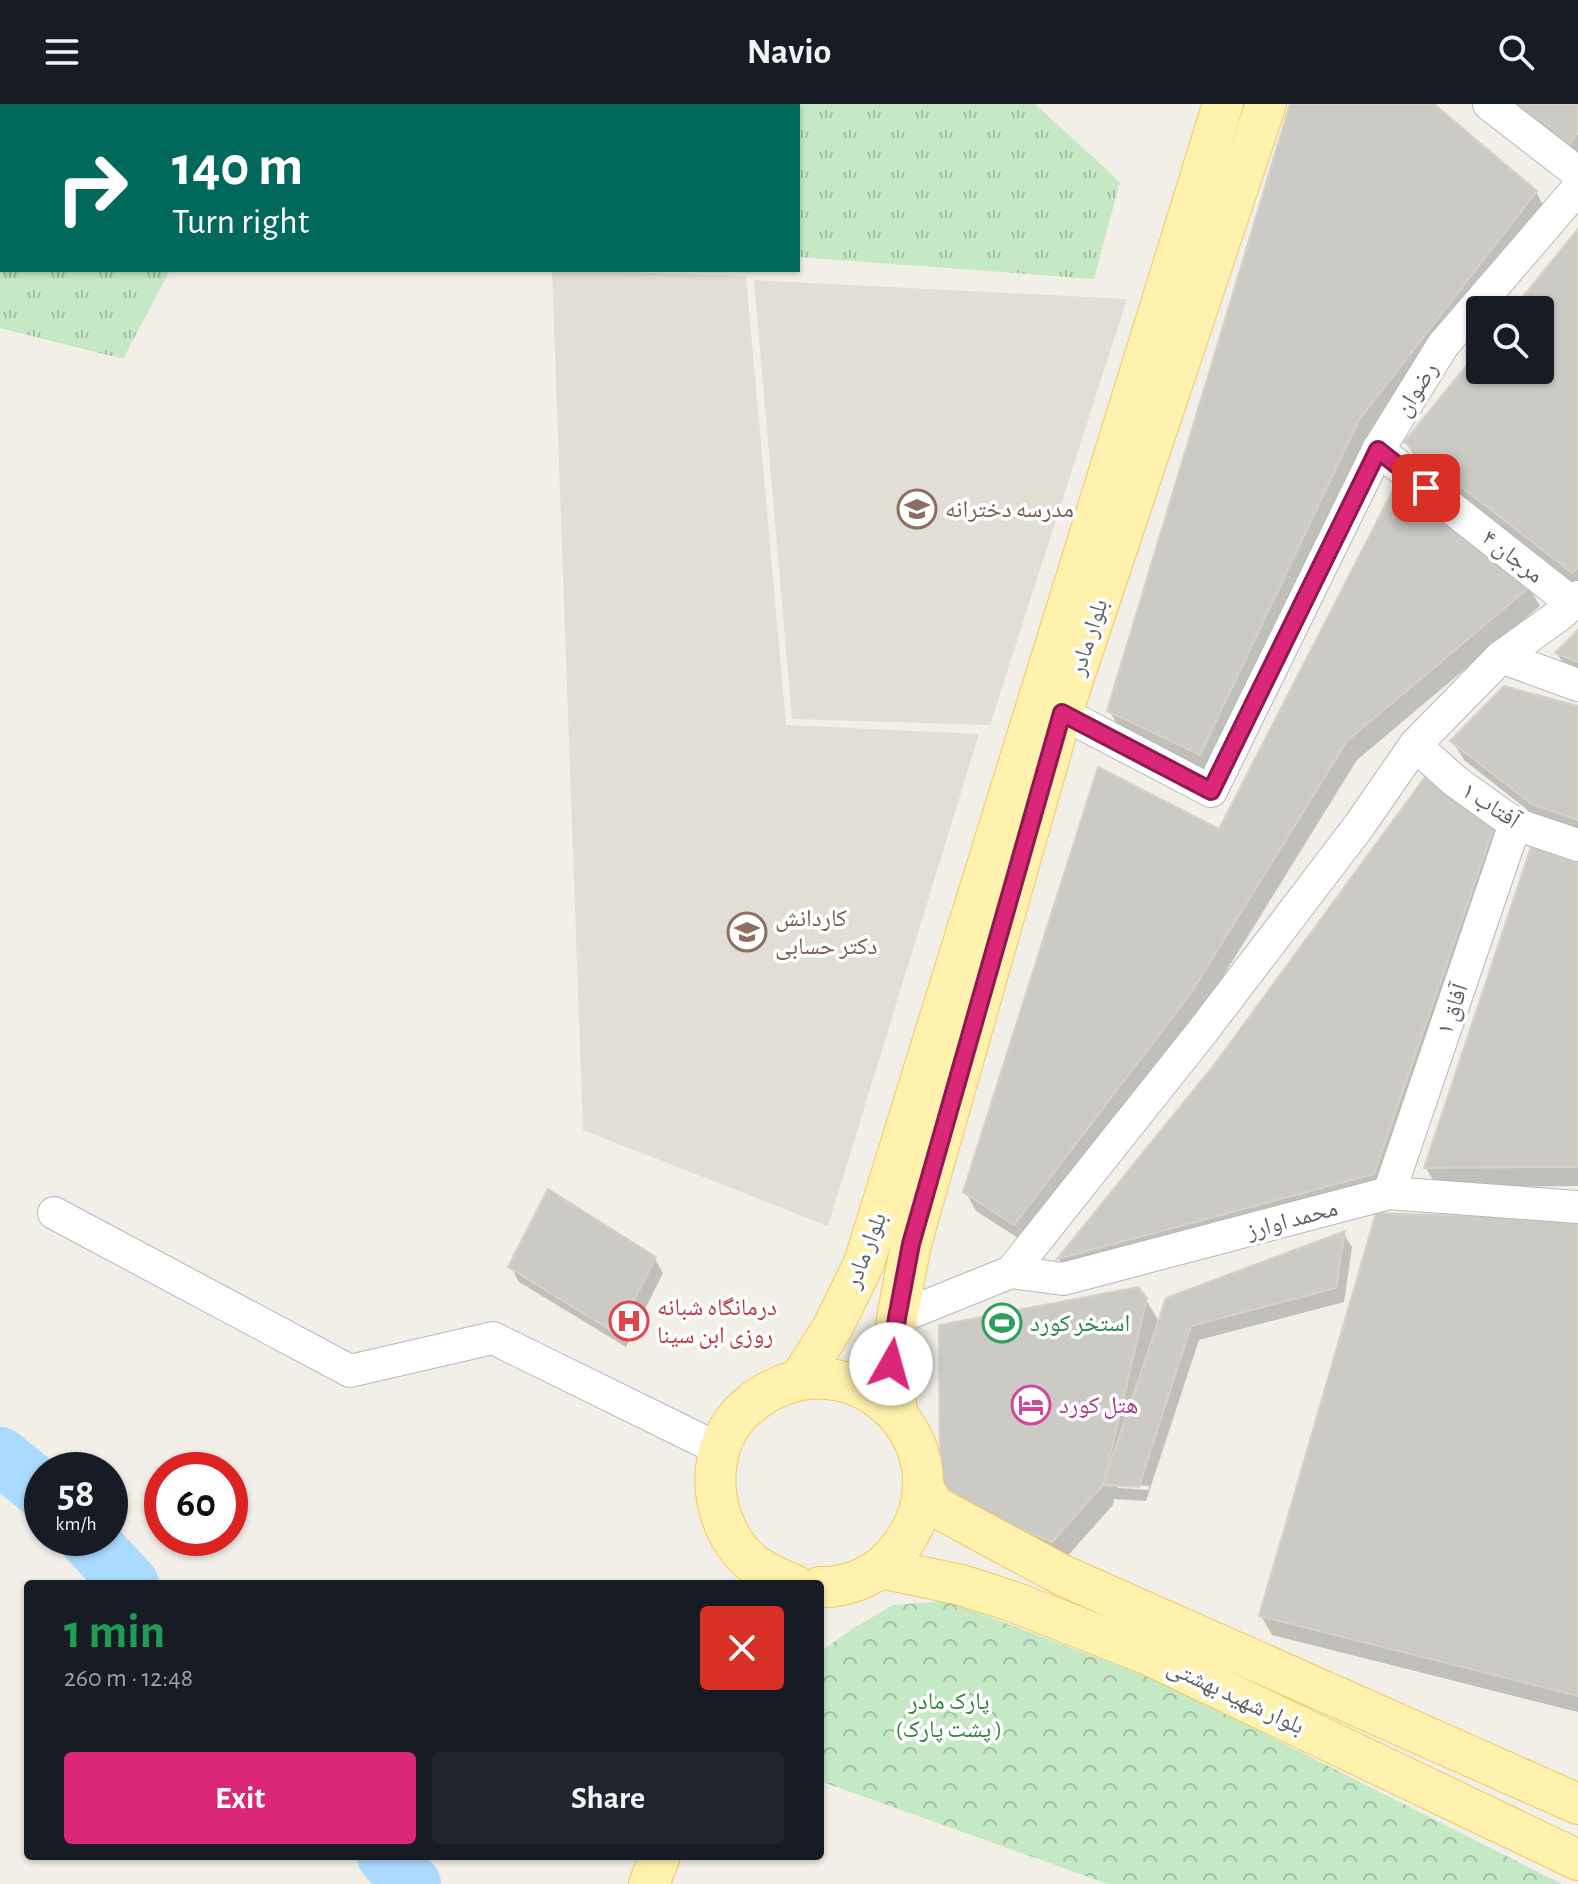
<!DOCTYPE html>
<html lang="en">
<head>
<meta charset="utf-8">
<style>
	:root { --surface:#171b24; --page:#20242c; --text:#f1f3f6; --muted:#9ea1a6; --accent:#db2777 }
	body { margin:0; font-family:"Alegreya Sans","Noto Naskh Arabic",sans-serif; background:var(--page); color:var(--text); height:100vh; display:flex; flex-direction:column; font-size:30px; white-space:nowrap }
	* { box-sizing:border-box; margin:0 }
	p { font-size:26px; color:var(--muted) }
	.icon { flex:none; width:44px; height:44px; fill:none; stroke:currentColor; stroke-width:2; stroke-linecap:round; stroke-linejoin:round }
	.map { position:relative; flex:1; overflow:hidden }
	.panel { position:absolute; left:24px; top:1476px; width:800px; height:280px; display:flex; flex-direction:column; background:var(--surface); border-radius:8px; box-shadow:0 2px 6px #0004 }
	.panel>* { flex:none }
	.hud { position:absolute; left:0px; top:0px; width:800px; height:168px; box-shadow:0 2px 6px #0004; background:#00695c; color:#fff; overflow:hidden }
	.buttons { position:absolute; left:1466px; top:192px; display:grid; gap:16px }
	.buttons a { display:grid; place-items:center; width:88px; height:88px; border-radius:8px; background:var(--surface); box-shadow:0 2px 6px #0004; font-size:40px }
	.speed { position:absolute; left:24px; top:1348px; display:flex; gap:16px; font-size:40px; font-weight:700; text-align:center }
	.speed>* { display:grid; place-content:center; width:104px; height:104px; border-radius:50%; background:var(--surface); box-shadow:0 2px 6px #0004; line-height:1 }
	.speed small { font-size:20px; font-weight:400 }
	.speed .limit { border:12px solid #d22; background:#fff; color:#111 }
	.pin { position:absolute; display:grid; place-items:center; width:68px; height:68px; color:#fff; margin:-34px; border-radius:16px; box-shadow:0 4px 12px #0006 }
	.me { position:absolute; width:88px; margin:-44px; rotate:7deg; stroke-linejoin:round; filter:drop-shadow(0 0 6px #0008) }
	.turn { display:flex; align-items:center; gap:28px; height:168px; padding:0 40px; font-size:36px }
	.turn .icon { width:104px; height:104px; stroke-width:2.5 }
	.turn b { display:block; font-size:56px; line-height:68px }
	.round { display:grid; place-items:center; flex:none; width:84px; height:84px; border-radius:8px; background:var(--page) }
	.summary { display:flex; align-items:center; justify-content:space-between; height:136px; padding:0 40px }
	h1 { font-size:48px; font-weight:700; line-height:60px; color:#1e9e55 }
	.primary-button { display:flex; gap:16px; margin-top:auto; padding:16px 40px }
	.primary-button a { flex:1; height:92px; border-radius:8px; background:var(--accent); color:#fff; font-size:32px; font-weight:700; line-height:92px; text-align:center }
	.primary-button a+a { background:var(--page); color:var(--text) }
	header { display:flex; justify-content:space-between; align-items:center; height:104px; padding:0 40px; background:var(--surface); font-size:36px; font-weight:700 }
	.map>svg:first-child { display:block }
</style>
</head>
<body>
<header><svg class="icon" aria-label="menu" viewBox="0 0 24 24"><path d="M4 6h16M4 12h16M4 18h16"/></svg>Navio<svg class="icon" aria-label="search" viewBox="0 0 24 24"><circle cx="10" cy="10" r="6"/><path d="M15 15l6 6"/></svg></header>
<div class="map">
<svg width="1578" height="1780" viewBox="0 0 1578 1780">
	<defs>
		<pattern id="grass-tufts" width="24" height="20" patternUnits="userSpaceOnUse" patternTransform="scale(2)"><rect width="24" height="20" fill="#c5e8c5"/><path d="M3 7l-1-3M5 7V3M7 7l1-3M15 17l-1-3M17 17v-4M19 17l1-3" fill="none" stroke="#a3c0a4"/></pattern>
		<pattern id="forest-crowns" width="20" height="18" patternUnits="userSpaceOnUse" patternTransform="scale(2)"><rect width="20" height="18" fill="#c5e8c5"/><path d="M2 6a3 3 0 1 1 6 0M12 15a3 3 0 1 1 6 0" fill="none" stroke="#a3c0a4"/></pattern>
	</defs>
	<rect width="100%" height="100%" fill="#f1efe8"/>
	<g fill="#e1ded6">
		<polygon points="552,166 746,172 786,621 979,630 828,1122 583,1026"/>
		<polygon points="754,176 1127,195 990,621 792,615"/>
	</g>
	<polygon fill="url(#grass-tufts)" points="0,0 1035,0 1120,78 1094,175 798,153 798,2 2,2 2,166 170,166 123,255 0,224"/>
	<polygon fill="url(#forest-crowns)" points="947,1497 1162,1578 1562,1780 1108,1780 820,1677 820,1548 854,1524 893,1501"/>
	<g fill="#0003" fill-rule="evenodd">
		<polygon points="1292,0 1431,0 1536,88 1547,108 1369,336 1211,669 1120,626 1109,606"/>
		<polygon points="1489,0 1578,0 1578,62"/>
		<polygon points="1578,128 1578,483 1417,357 1406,338 1480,248 1480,266 1540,266 1540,206 1514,206"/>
		<polygon points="1529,483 1540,502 1357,656 1201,908 1026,1139 976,1107 965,1087 1220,727"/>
		<polygon points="1578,529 1578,572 1568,568 1557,549"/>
		<polygon points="1578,604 1578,731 1544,719 1464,656 1453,638"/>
		<polygon points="1494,721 1505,740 1384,1089 1070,1173 1059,1155 1215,962"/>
		<polygon points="1578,761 1578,1082 1437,1083 1426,1064"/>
		<polygon points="1578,1117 1578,1608 1272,1531 1261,1512"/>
		<path d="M1344,1130L1352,1143L1344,1198L1199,1236L1146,1397L1114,1395L1113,1401L1063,1457L954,1399L942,1380L1146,1196L1160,1219ZM1118,1380L1149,1382V1386L1118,1384Z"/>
		<polygon points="655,1155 663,1169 626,1243 519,1178 511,1163"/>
	</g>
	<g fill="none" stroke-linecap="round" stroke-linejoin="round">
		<g stroke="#aadaff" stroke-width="58">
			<polyline points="0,1352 42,1386"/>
			<polyline points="87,1434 130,1480"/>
			<polyline points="386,1752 412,1780"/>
		</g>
	</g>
	<g fill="#cccac5" stroke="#d6d1c6" stroke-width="2">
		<polygon points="1290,0 1434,0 1537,87 1359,316 1200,651 1107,607"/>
		<polygon points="1497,0 1578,0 1578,29 1559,54"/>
		<polygon points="1578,125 1578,464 1572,469 1404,338 1480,245 1480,266 1540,266 1540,206 1512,206"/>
		<polygon points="1394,384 1531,482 1347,637 1191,889 1014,1121 963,1088 1098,663 1219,725"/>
		<polygon points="1578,526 1578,558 1555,549"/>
		<polygon points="1504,582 1578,602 1578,716 1532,700 1450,637"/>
		<polygon points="1425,673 1495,720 1374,1070 1057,1155 1214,961"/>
		<polygon points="1531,743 1578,759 1578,1063 1424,1064"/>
		<polygon points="548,1085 656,1153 617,1230 508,1163"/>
		<polygon points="1376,1109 1578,1115 1578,1592 1259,1512"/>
		<polygon points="1345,1127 1336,1184 1191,1222 1139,1383 1103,1381 1166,1194"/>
		<polygon points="1138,1183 1147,1194 1103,1381 1052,1438 989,1412 940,1380 939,1221"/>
	</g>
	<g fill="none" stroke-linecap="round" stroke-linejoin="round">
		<defs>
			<g id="minor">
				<polyline points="1489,0 1578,69"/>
				<polyline points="1378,346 1572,499"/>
				<polyline points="1501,553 1578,581"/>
				<polyline points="1062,609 1211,687 1378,346 1443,241 1578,84"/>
				<polyline points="1415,641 1455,677 1515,720 1578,741"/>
				<polyline points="1389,1089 1515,720"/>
				<polyline points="54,1109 350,1267 493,1234 721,1346"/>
				<polyline points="1011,1168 1063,1175 1389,1089 1578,1103"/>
				<polyline points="897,1214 1011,1168 1202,928 1359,722 1415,641 1501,553 1562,509 1578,493"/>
			</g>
			<g id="major">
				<polyline points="800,1275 833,1223 864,1159 1223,0"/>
				<polyline points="897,1308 891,1260 897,1214 911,1140 1062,609 1266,0"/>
				<polyline points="924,1385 934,1402 1062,1471 1578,1700"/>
				<polyline points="880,1464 961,1481 1011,1497 1147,1550 1578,1756"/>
				<path d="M793,1480C774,1473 756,1465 742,1449C707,1409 704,1339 748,1302C853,1215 985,1354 891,1454C874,1473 845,1484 820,1483"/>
				<polyline points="649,1780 660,1752"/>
			</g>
		</defs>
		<use href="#minor" stroke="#b5b8bc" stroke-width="34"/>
		<use href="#major" stroke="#f2c960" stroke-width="42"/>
		<use href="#minor" stroke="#fff" stroke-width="32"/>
		<use href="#major" stroke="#fff2af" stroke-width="40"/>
	</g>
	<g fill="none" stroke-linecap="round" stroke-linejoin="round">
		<defs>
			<polyline id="route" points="891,1260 897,1214 911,1140 1062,609 1211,687 1378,346 1426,384"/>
		</defs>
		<use href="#route" stroke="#8e194d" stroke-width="20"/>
		<use href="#route" stroke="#db2777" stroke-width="14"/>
	</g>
	<defs>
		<symbol id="school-ring" viewBox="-11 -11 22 22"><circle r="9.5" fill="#fff" stroke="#8d6e63" stroke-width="1.5"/><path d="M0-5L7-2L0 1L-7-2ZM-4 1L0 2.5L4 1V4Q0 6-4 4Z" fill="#8d6e63"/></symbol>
		<symbol id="hospital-ring" viewBox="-11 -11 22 22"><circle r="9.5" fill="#fff" stroke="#e0444e" stroke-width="1.5"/><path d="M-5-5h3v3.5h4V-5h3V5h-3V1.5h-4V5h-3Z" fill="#e0444e"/></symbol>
		<symbol id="stadium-ring" viewBox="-11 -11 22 22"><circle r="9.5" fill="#fff" stroke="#2e9e5b" stroke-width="1.5"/><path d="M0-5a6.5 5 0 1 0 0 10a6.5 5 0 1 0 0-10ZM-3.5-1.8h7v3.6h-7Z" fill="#2e9e5b"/></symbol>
		<symbol id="hotel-ring" viewBox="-11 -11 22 22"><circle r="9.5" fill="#fff" stroke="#d1479c" stroke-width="1.5"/><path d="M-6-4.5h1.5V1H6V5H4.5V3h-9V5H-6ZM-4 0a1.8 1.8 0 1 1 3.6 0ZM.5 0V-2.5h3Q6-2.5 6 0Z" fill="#d1479c"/></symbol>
	</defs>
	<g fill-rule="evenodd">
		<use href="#school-ring" x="895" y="383" width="44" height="44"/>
		<use href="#school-ring" x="725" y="806" width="44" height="44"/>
		<use href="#hospital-ring" x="607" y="1195" width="44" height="44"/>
		<use href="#stadium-ring" x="980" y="1197" width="44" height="44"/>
		<use href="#hotel-ring" x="1009" y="1279" width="44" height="44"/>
	</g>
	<g text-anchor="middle" stroke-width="7" stroke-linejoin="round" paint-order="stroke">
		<g font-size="24" fill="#5f6368" stroke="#fff">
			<text transform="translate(1416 285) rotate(-58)" y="8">رضوان</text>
			<text transform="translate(1513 452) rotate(38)" y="8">مرجان ۴</text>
			<text transform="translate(1088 533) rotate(-72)" y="8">بلوار مادر</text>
			<text transform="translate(1491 701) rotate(33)" y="8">آفتاب ۱</text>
			<text transform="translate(1452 905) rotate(-71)" y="8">آفاق ۱</text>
			<text transform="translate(1292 1115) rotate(-15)" y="8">محمد اوارز</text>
			<text transform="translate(865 1146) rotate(-69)" y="8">بلوار مادر</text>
			<text transform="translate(1236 1592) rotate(25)" y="8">بلوار شهید بهشتی</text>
		</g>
		<g font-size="24" fill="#785e54" stroke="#fff" text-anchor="start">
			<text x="945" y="413">مدرسه دخترانه</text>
			<text x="775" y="822">کاردانش<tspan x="775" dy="28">دکتر حسابی</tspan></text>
		</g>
		<g font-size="24" fill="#be3a42" stroke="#fff" text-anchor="start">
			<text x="657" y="1211">درمانگاه شبانه<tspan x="657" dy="28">روزی ابن سینا</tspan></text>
		</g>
		<g font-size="24" fill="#27864d" stroke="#fff" text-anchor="start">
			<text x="1030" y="1227">استخر کورد</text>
		</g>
		<g font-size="24" fill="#b23c85" stroke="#fff" text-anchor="start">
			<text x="1059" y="1309">هتل کورد</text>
		</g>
		<g font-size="24" fill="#348238" stroke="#fff">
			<text x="949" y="1605">پارک مادر<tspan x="949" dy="28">(پشت پارک )</tspan></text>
		</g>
	</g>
</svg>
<div class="buttons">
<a><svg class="icon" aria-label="search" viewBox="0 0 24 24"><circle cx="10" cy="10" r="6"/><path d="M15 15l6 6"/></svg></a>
</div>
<div class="speed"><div>58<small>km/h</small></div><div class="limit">60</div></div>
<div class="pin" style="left:1426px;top:384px;background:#d93025"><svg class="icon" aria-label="arrive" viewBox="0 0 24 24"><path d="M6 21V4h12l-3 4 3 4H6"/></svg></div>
<svg class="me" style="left:891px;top:1260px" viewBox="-20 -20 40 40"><circle r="19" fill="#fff"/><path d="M0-13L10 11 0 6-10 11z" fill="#db2777"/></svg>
<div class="hud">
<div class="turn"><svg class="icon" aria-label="right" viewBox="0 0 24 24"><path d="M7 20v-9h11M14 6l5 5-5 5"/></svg><div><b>140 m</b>Turn right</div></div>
</div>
<section class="panel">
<div class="summary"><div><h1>1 min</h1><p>260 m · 12:48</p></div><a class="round" style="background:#d93025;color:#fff"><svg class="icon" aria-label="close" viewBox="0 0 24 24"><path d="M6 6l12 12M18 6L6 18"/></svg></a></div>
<div class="primary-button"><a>Exit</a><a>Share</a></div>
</section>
</div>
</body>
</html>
